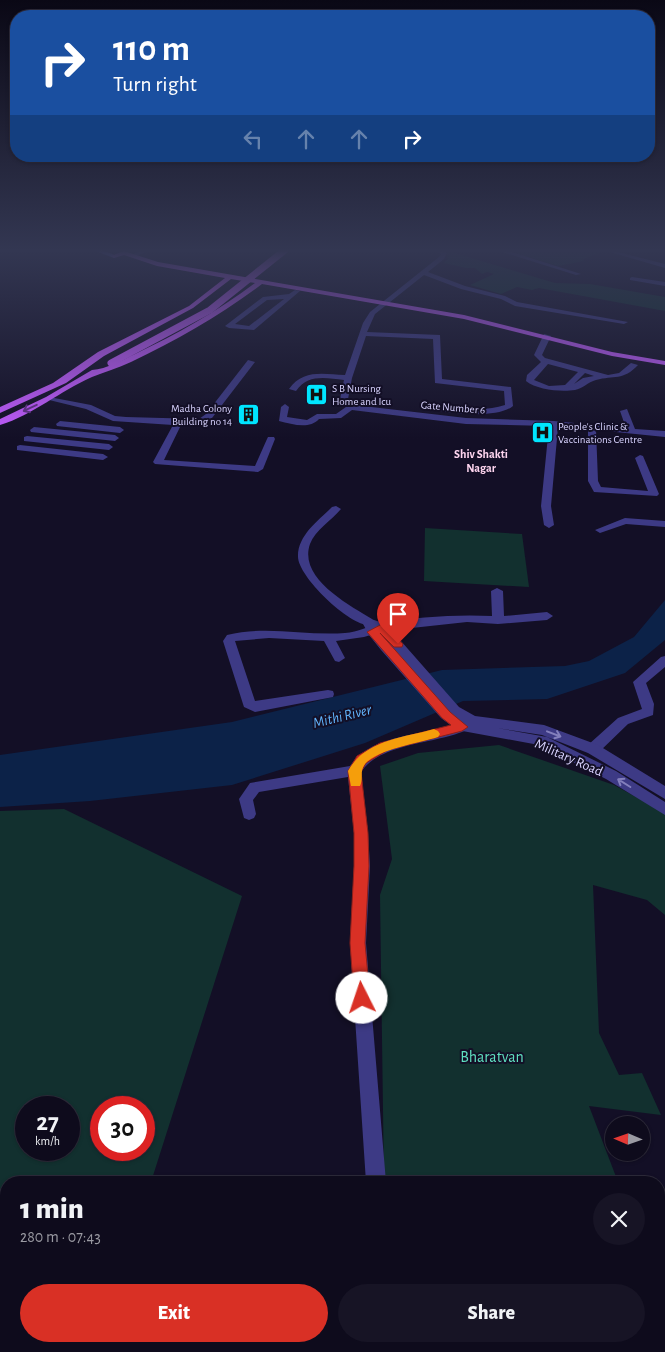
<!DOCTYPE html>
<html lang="en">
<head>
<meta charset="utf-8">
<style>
	:root { --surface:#0e0b1c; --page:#171425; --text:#f1f3f6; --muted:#9b9ba3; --line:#2e2b3b; --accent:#d93025 }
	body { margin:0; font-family:"Alegreya Sans",sans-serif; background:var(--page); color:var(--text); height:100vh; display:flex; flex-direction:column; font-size:19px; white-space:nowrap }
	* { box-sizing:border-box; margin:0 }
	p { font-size:16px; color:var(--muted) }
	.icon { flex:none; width:28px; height:28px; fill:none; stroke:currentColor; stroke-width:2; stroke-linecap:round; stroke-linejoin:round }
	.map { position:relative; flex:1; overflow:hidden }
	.side { position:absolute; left:0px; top:1176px; width:665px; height:176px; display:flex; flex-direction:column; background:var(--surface); border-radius:20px 20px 0 0; box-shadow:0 1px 4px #0004,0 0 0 1px var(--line) }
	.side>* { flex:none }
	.top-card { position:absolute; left:10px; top:10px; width:645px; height:152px; border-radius:20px; box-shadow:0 1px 4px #0004,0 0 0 1px var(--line); background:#1a4fa0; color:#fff; overflow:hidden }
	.needle { width:32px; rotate:272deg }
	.tools { position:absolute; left:605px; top:1116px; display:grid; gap:10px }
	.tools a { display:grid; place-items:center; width:45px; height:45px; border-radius:50%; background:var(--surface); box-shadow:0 1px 4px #0004,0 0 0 1px var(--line); font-size:25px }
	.speed { position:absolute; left:15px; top:1096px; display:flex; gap:10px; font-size:25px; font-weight:700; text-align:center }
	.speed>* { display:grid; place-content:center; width:65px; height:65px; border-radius:50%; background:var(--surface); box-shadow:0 1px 4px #0004,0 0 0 1px var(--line); line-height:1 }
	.speed small { font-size:12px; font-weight:400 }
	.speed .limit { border:8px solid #d22; background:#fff; color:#111 }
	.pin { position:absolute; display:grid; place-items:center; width:42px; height:42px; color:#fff; margin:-51px -21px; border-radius:50% 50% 50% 0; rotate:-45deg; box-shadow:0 0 5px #0007 }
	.pin .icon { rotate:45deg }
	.me { position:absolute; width:55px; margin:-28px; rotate:356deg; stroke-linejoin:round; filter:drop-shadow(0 0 4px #0008) }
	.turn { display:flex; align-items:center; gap:18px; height:105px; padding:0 20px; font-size:22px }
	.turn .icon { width:65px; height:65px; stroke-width:2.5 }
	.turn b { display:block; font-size:35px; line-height:42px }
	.lanes { display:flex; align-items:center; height:48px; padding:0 20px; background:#0003; justify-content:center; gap:25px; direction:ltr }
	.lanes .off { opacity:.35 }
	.round { display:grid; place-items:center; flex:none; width:52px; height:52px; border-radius:26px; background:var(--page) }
	.overview { display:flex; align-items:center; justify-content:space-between; height:85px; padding:0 20px }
	h1 { font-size:30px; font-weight:800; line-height:38px }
	.button { display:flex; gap:10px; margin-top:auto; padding:10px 20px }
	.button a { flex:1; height:58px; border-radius:30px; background:var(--accent); color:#fff; font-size:20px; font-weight:800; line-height:58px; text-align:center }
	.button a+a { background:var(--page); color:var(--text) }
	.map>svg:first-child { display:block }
</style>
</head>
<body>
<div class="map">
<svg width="665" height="1352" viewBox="0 0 665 1352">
	<rect width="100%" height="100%" fill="#130f26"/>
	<g fill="#12302f" fill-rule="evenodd">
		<polygon points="445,250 555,283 590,284 665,297 665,311 539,288 532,290 517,287 501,294 470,285 494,274 487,272 482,274 475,268 466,268 444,263 448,258"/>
		<polygon points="506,250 605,250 582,260 584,261 558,266"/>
		<polygon points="425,528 522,534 529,587 424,581"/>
		<polygon points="499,745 614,785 665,813 665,915 647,900 593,885 599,1033 619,1075 642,1073 661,1115 589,1106 618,1182 384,1182 380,895 392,859 380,766 418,753"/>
		<path d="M64,809L242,896L151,1182H6V1346H98L96,1352H0V811ZM26,1108H69V1150H26ZM101,1108H144V1150H101Z"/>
		<polygon points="402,1346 571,1346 566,1352 404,1352"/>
	</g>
	<polygon fill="#0c2248" points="665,600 665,640 625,673 547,699 463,701 365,743 232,785 90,801 0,807 0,755 232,722 442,670 565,666 589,661 634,637"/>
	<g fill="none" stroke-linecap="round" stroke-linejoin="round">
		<g fill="#3d3a85" fill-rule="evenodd">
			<path d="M433,250H442L447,253L444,259L428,272L465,286L505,296L517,302L628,322L624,324L515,306L501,299L461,289L424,275L375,314L367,332L440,335L442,379L511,387L513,406C499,418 458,414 440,411V407L443,406C464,408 485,412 505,405L504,391L435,383L433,339L366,336L352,378L348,399L354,405L466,418L554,421L626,428L620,411L627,409L635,429L665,431V437L596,430L598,481L601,487L648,491L635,458L640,455L643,456L659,494L657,496L594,492L588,481V430L558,427L551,506L554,525L549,528L544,525L541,506L549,426L466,424L352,410L341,418L319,419C309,430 292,424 279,421L281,407L285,404L289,407L287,417L307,420L317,414H336L346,407L340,399L344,380C325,378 308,374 296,391L289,389C303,369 323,374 345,375L363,323L370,312L439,257L441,254Z"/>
			<polygon points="496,250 506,250 581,274 576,275"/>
			<polygon points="610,250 665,264 665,268 610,252"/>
			<polygon points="632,277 665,282 665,286 630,280 630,278"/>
			<path d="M295,290L300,291L254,330L229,328L225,326L263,297L289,294ZM284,299L249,326L235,324L267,300Z"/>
			<path d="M544,334L551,336L542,355L545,358L608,375L619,373L631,363L638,365C623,381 614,375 596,380C588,382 582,389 575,390C561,392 537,390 526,381L527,375L541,362L534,355ZM548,364L578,372L565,385L549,386L534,380ZM585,373L594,376L583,378L574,384Z"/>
			<polygon points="248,360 255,362 212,418 202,424 181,425 164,460 255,466 267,439 268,437 274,437 275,439 263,469 258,472 155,464 153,462 173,425 113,421 86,409 45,399 49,397 91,405 115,416 126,417 199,419 206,414"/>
			<polygon points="60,421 120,427 124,430 120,433 57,426 56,424"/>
			<polygon points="34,427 115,435 119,438 115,441 31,432 30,430"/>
			<polygon points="27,436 109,444 113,447 109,450 24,441 24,437"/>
			<polygon points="20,445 103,454 108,457 103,460 17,450 17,446"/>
			<path d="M336,506L341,509C332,520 315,530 310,544C298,578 349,605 372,619L374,622L372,625C354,630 297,577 298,556C298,535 319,520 332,507Z"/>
			<polygon points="625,518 665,521 665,527 626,524 600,533 595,530"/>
			<path d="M497,588L503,591L504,616L547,612L553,616L547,620L498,624L467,622L384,631L364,637L336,641L345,658L339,662L335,661L324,641L269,638L235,641L255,701L328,690L333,691L334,694L333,697L328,698L255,712L244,707L243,704L223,641L227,635C266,625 306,636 345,633C358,632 369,626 382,623C415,617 458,614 492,616L491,591Z"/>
			<polygon points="665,656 665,667 646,683 654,704 653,715 628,724 598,753 588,753 586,749 588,745 618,718 642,709 633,682 661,657"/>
			<path d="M470,716L475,718L477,721C462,745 384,737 361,772L368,833L370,866L366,943L386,1182H366L350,943L354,866V833L348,777L259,792L253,800L256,814L254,818L249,820L244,818L239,799L250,783L350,766C372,733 422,737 456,724C461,722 465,718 470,716Z"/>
		</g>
		<g fill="#3d3a85" fill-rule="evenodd">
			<polygon points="142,250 151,250 134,257 129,256"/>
			<polygon points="368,618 386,624 459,707 475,716 544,725 598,745 665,786 665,799 588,753 542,735 497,728 547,737 616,771 665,802 665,815 606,779 539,745 457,730 441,718 381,650 369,635 362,622"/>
		</g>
		<polygon fill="#6f6bff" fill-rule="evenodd" points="93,250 102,250 117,256 114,258"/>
		<path fill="#c25bff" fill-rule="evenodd" d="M124,251L158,262L464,315L612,352L665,361V365L612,356L464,319L262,284C221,315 177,340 131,362C118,368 104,372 92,377C60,391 33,415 0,425V419L46,397L92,370C107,369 122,360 135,354C177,334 218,311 255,283L231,279L193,308L104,356L66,383L0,413V407L53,383L98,352L189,306L225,278L157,266L124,255L114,258L111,256Z"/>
		<polyline stroke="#c25bff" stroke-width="7" points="111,363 210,310 285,250"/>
	</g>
	<defs><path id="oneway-shaft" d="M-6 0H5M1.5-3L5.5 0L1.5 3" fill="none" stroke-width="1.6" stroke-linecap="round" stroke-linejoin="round" transform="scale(1.25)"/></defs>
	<use stroke="#623188" href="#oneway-shaft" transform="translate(30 408) rotate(155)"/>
	<g stroke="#837fbc">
		<use href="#oneway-shaft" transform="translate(554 734) rotate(21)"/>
		<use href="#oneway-shaft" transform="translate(624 783) rotate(-148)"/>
	</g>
	<linearGradient id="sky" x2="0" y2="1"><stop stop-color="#0a0815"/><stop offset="0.57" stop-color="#333752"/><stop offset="1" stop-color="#333752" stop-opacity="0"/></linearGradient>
	<rect width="665" height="439" fill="url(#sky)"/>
	<polygon fill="#d93025" stroke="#8d1f18" points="382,624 386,625 403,644 402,647 394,647 380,633 450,712 468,727 462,731 388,750 366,763 361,772 368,833 369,866 365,943 370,998 368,1003 362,1006 356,1003 354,998 350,943 354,866 354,833 348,771 357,756 380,743 451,725 442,718 367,632"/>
	<path fill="#f59e0b" d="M434,729L438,731L440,734L438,737C419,743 378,749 365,764C359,772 364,778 360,786H351L348,771C365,740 402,738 434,729Z"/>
	<defs>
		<symbol id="hospital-square" viewBox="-11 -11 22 22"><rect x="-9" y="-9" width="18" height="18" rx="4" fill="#00e5ff" stroke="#130f26"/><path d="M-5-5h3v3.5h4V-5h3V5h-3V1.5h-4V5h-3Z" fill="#111"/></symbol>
		<symbol id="building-square" viewBox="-11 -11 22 22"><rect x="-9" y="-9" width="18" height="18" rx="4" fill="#00e5ff" stroke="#130f26"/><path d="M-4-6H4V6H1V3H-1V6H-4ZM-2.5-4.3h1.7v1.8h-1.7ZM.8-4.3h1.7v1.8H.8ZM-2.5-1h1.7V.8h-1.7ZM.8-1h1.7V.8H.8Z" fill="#111"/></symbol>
	</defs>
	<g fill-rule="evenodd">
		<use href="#hospital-square" x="304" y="382" width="25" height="25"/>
		<use href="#building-square" x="236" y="402" width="25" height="25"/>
		<use href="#hospital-square" x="530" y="420" width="25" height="25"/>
	</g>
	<g text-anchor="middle" stroke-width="4" stroke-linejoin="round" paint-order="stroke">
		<g font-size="11" fill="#d9d4ff" stroke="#130f26" text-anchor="start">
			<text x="332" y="392">S B Nursing<tspan x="332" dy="13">Home and Icu</tspan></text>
			<text x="232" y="412" text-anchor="end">Madha Colony<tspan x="232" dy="13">Building no 14</tspan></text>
			<text x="558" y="430">People's Clinic &amp;<tspan x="558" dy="13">Vaccinations Centre</tspan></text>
		</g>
		<g font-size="11" fill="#d9d4ff" stroke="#130f26">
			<text transform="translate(453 407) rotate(5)" y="4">Gate Number 6</text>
		</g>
		<g font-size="12" font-weight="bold" fill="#ffd6f0" stroke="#130f26">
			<text x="481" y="458">Shiv Shakti<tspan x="481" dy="14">Nagar</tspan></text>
		</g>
		<g font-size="14" fill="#d9d4ff" stroke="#130f26">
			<text transform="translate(569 757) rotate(24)" y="5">Military Road</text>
		</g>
		<g font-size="15" font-style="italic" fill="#62b6ff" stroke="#130f26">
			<text transform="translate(342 716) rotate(-14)" y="5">Mithi River</text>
		</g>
		<g font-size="16" fill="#5fe0c0" stroke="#130f26">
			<text x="492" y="1062">Bharatvan</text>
		</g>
	</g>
</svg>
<div class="tools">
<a><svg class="needle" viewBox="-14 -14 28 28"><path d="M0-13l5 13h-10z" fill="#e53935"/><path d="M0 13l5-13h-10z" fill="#9b9ba3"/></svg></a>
</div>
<div class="speed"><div>27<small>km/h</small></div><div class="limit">30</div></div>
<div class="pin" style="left:398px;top:644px;background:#d93025"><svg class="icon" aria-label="arrive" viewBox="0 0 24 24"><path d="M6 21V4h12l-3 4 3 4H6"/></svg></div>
<svg class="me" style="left:362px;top:998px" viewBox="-20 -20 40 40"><circle r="19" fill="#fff"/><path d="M0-13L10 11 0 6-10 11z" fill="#d93025"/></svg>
<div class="top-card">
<div class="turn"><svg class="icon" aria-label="right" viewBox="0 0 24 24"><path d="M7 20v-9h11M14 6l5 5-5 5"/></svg><div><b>110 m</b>Turn right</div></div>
<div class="lanes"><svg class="icon off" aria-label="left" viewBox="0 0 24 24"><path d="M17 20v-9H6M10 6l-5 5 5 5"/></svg><svg class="icon off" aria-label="ahead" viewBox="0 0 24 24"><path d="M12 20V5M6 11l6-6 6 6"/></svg><svg class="icon off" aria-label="ahead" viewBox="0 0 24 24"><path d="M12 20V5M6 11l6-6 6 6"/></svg><svg class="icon" aria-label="right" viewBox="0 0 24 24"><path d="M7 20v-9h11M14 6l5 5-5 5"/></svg></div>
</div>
<section class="side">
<div class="overview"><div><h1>1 min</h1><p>280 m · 07:43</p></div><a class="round"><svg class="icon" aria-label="close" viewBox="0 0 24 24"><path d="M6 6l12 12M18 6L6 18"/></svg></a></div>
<div class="button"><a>Exit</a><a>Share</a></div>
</section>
</div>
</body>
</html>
